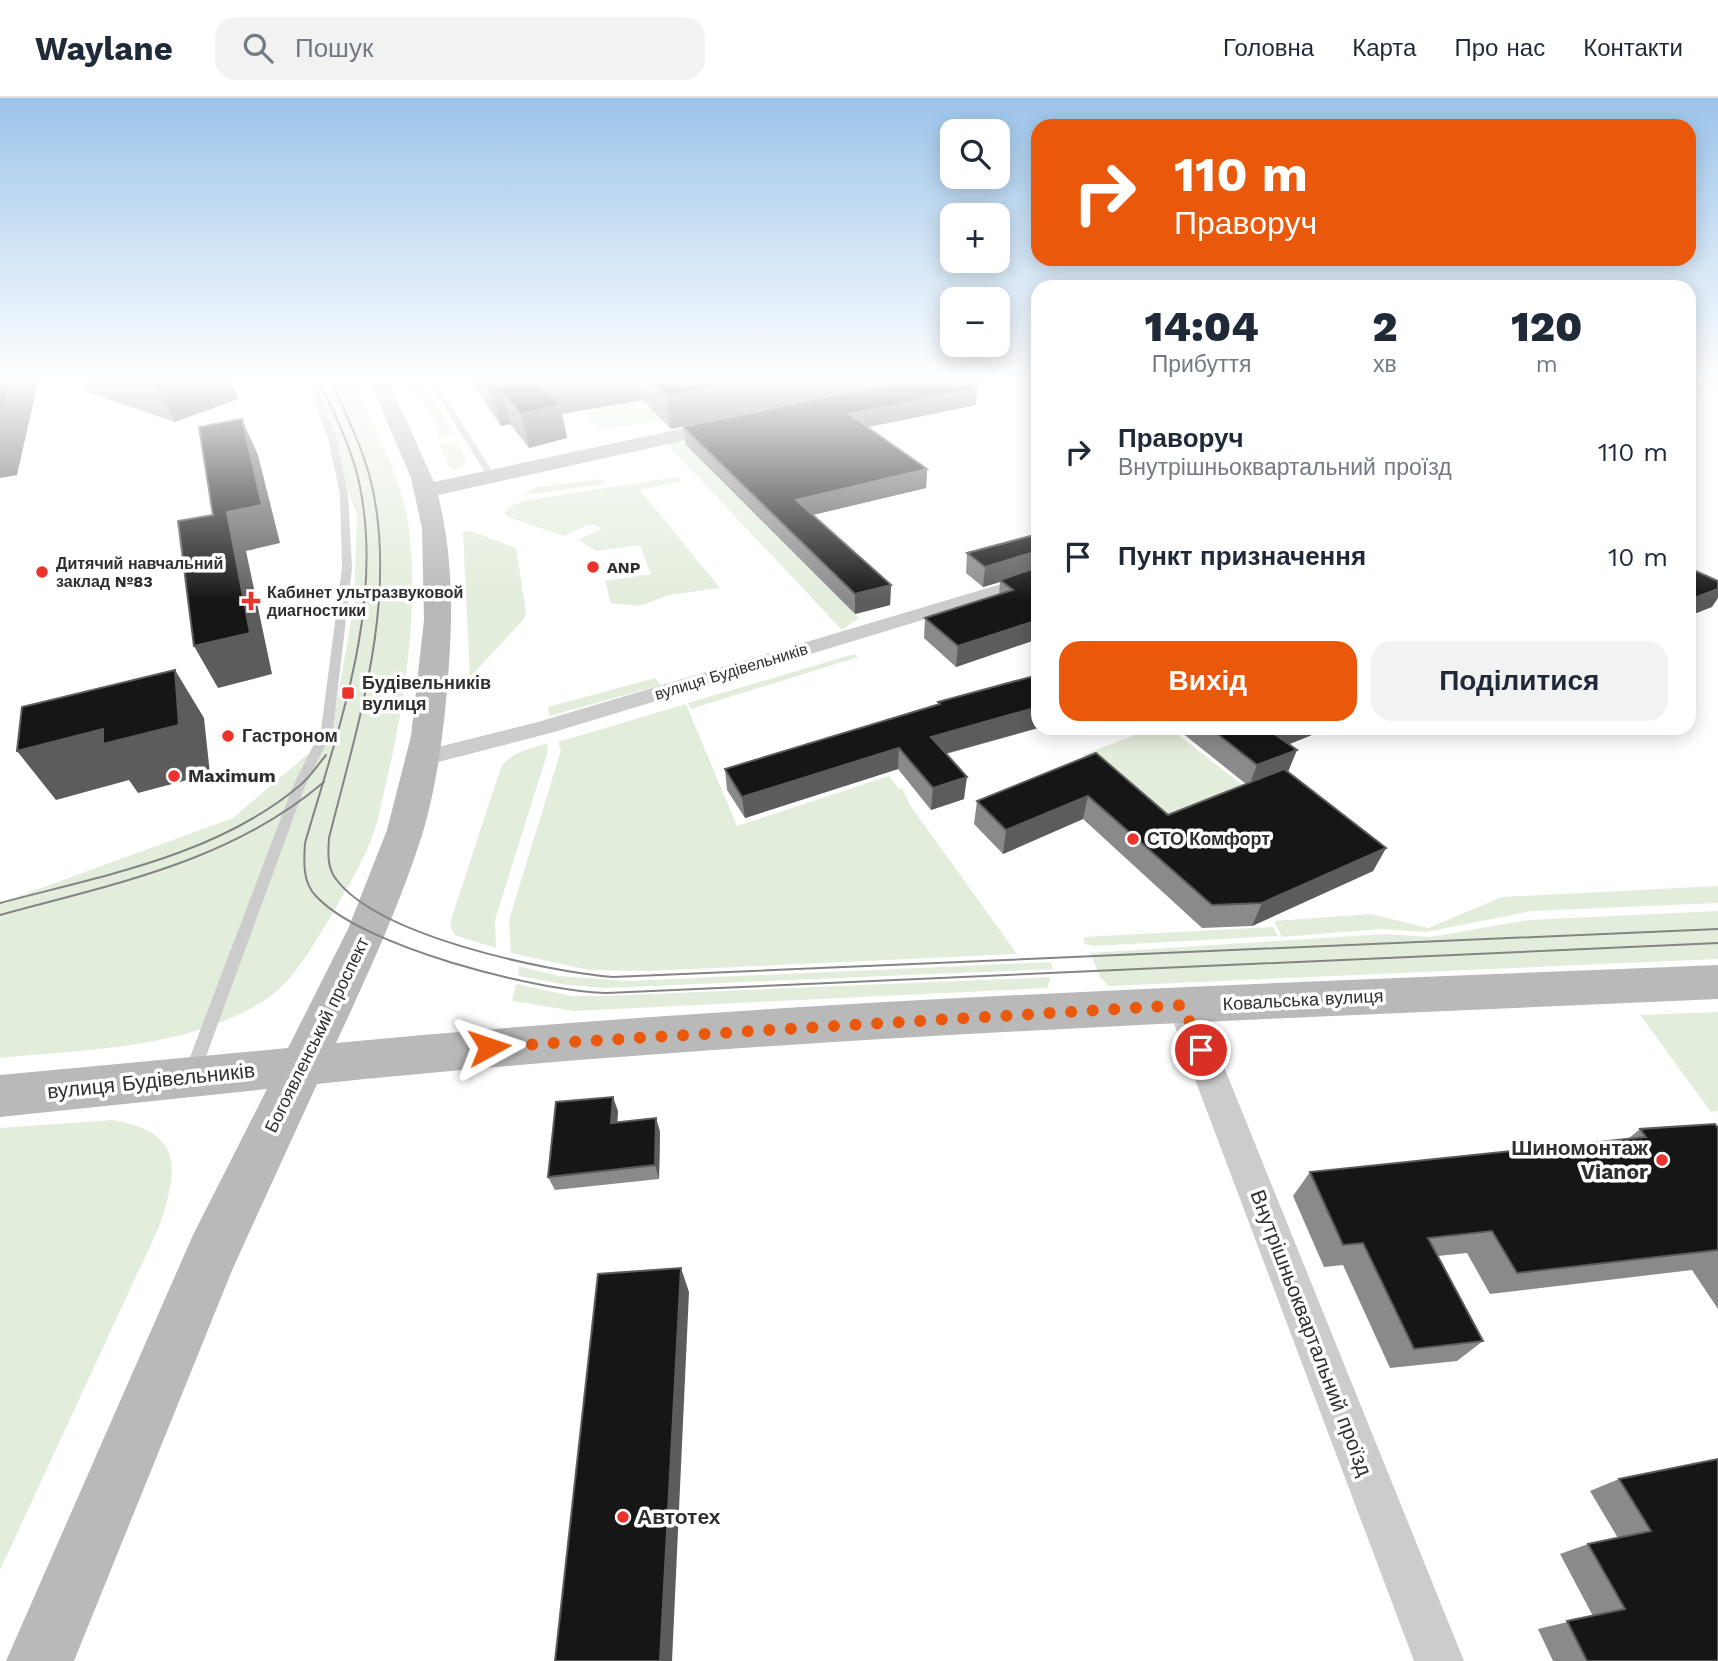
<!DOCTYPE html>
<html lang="uk">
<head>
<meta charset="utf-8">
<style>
	:root { --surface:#fff; --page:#f2f2f3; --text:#1f2937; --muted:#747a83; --line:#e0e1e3; --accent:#ea580c }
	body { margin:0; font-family:"Work Sans",sans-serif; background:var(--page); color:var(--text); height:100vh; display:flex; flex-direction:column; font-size:26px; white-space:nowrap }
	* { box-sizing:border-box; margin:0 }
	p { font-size:23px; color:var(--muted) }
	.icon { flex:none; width:38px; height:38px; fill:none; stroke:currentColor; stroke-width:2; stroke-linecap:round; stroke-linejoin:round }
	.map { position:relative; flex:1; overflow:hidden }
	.panel { position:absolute; left:1031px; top:182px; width:665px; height:455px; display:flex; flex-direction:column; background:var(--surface); border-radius:21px; box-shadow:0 4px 18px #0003 }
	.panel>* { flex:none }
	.top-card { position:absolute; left:1031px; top:21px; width:665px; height:147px; border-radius:21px; box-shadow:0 4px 18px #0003; background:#ea580c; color:#fff; overflow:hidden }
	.fabs { position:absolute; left:940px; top:21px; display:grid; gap:14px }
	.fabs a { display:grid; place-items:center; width:70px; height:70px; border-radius:14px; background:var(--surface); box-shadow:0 4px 18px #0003; font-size:35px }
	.pin { position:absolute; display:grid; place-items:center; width:60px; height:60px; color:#fff; margin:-30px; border:4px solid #fff; border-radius:50%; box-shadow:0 2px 7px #0007 }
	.me { position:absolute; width:77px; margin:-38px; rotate:85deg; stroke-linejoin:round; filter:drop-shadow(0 0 5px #0008) }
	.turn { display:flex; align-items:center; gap:24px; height:147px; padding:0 28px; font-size:32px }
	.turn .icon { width:91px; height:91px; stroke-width:2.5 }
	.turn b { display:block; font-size:49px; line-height:60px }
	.eta { display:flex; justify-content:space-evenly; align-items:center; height:119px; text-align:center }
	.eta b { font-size:42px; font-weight:800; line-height:49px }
	.primary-button { display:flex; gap:14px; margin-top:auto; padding:14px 28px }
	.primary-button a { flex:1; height:80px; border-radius:21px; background:var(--accent); color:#fff; font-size:28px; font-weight:800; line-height:80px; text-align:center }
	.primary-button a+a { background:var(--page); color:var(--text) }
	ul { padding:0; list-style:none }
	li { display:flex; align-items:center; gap:21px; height:105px; padding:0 28px }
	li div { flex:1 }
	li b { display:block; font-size:26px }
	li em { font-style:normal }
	header { display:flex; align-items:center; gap:42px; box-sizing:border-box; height:98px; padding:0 35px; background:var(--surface); border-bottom:2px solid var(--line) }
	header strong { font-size:33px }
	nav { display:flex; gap:38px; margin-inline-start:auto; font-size:24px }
	.search { width:490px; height:63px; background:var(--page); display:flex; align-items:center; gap:18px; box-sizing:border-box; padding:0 24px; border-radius:21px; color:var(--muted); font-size:26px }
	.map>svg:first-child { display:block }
</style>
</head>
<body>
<header>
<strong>Waylane</strong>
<div class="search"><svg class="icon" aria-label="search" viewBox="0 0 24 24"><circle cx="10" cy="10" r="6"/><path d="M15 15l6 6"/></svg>Пошук</div>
<nav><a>Головна</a><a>Карта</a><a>Про нас</a><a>Контакти</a></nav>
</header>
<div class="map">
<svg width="1718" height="1563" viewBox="0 0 1718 1563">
	<rect width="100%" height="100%" fill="#fff"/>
	<g fill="#e3eddc">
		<path d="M309,284H354C376,332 402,380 409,432C419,509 404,614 385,689C381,706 378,724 372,740C359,772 340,803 322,833C307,857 290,886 265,902C188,951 89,951 0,960V805L233,720L331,636L354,507L357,417Z"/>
		<polygon points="401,284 423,284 455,337 438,341 437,331 419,299"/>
		<polygon points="748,284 756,303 600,333 585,314"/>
		<polygon points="955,284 994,284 686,347 859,520 842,532 666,345"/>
		<polygon points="457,343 467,365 454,372 449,369 439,346"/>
		<polygon points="677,379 681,383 640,392 720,490 669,497 640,508 611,505 605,483 651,476 640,447 596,453 579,442 602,430 589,426 564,438 508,419 505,415 512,407 528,402"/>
		<polygon points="601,381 605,386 522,397 537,389"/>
		<polygon points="471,433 516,450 526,514 524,521 470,579 463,434"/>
		<polygon points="854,556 858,559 691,611 688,605"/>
		<polygon points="655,580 661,587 549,618 548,609"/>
		<polygon points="686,606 737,728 889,678 899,691 902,690 910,707 1017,856 648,873 589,872 511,855 509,822 561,652 558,644"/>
		<polygon points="1153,630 1169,630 1249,692 1164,728 1083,657"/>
		<path d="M547,645L548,653L495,822L496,850L454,837L450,825L501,669C511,654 530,651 547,645Z"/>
		<polygon points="1718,788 1718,805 1532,813 1426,834 1381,831 1282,839 1274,823 1371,816 1428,830 1502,799"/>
		<polygon points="1718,813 1718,861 1109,888 1100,879 1090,855 1385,836 1430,839 1528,822"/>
		<polygon points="1273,829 1278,838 1094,848 1084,846 1084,839"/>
		<polygon points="1051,864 1053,871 605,890 567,887 519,878 518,868 559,878 627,883"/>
		<polygon points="1051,879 1047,890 574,913 512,903 516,886 572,898 603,898"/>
		<polygon points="1718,914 1718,1013 1711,1014 1640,917"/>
		<path d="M113,1022C185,1035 178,1071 159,1129L0,1472V1030Z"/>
	</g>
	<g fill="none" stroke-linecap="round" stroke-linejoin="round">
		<g fill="#ccc" fill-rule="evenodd">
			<polygon points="308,284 315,284 336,340 348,396 352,470 333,632 305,688 200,975 198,980 192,982 186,980 184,975 293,688 321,632 342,470 340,396 328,340"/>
			<polygon points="429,284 436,284 496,379 495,381 488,379"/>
		</g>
		<g fill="#ccc" fill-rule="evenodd">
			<polygon points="1705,284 1718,284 1718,289 1689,298 1689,290"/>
			<polygon points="1038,475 1038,487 554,634 423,668 414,665 411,660 414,655 538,624"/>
			<polygon points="1183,894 1194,898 1199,907 1464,1563 1414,1563 1167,907 1172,898"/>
		</g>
		<path fill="#b9b9b9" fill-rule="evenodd" d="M370,284H389L434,384L736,319L746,325L736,331L438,397C452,453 453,509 449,566C445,622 439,679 423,734C400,807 368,876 336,945C795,901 1257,886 1718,867V901C1251,922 783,938 317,986L233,1170L74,1563H6L193,1137L267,991L0,1019V977L288,950L348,831L387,732L411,638L424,522L422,430L411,380Z"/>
		<g stroke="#848484" stroke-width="2">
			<path d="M320,284C335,318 353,352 360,389C384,509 338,631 305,745C304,762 302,783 315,797C361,849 537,893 607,895L1718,845"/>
			<path d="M332,284C346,318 364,352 372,388C398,505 357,628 329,740C328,754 327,770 336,781C378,838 544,873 613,879L1718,831"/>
			<path d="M0,805C101,778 215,758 298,689C309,681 317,668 326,657"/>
			<path d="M0,817C116,785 230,764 324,684"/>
		</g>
	</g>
	<g fill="#8a8a8a">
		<polygon points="82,284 231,284 238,301 175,324 87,294"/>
		<polygon points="471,284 891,284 671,331 642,302 562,316 567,340 529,350 510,326 501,328"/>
		<polygon points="977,290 976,307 868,329 927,371 926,390 812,417 891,487 890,507 855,516 686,347 683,329"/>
		<polygon points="1038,436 1038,541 956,569 924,540 925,520 999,497 1000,484 983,489 966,475 967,455"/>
		<polygon points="1038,577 1038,630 946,656 964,701 931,712 898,671 745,720 727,692 725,671 938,606 938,604"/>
		<polygon points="1176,630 1329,630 1289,646 1288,674 1386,750 1373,773 1252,828 1202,830 1083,721 1003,756 974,726 977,703 1096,655 1168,717 1246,686"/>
		<polygon points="618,1013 617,1024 656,1020 660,1034 659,1081 555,1092 548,1079"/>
		<polygon points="1718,1030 1718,1211 1692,1172 1490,1196 1467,1155 1438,1158 1483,1243 1457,1263 1390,1270 1343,1167 1324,1169 1293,1098 1310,1074 1628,1041 1640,1031"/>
		<polygon points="1718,1361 1718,1563 1553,1563 1538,1531 1593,1518 1560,1456 1588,1446 1618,1440 1590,1393 1619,1381"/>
	</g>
	<g fill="#5c5c5c">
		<polygon points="10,284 38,284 17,377 0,380 0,321"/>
		<polygon points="176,284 231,284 238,301 175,324 158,290"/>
		<polygon points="553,284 639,284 642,302 562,316 567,340 529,350 521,316 541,287"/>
		<polygon points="736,284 891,284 671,331 666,298"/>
		<polygon points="977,290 976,307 849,333 849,316"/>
		<polygon points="502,294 510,326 501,328 492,295"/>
		<polygon points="242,321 258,357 280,445 246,453 272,576 218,590 194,548 227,414"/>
		<polygon points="927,371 926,390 796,421 796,402"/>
		<polygon points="1038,453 1038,469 1000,482 1000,484 983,489 985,469"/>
		<polygon points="891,487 890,507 855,516 855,496"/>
		<polygon points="1718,491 1718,500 1712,509 1689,518 1689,502"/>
		<polygon points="1038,522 1038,541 956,569 958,548"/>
		<polygon points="175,572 204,620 210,676 138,695 129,682 56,702 17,653"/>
		<polygon points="1038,609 1038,630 929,660 931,639"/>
		<polygon points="1285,630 1329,630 1265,656 1273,635"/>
		<polygon points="899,650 898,671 745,720 742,699"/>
		<polygon points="1297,652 1288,674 1249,688 1257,667"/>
		<polygon points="967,679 964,701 931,712 933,690"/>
		<polygon points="1088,698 1083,721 1003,756 1006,732"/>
		<polygon points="1386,750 1373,773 1252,828 1262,805"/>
		<polygon points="613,999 618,1013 616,1039 611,1025"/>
		<polygon points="656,1020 660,1034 659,1081 655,1067"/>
		<polygon points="681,1170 689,1194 672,1563 660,1563"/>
	</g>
	<g fill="#161616" stroke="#5c5c5c" stroke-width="2">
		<polygon points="0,284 10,284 0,321"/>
		<polygon points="141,284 176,284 158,290"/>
		<polygon points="484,284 553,284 541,287 560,307 521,316 502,294 492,295"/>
		<polygon points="652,284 736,284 666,298"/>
		<polygon points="898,284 968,284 977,290 849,316 927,371 796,402 891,487 855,496 683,329"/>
		<polygon points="242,321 262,407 227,414 250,535 194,548 178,423 213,417 199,329"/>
		<polygon points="1038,436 1038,453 985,469 967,455"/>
		<polygon points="1038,469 1038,522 958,548 925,520 1013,492 1000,482"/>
		<polygon points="1689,470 1718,483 1718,491 1689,502"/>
		<polygon points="175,572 179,627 103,646 103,631 17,653 22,609"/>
		<polygon points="1038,577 1038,609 931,639 967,679 933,690 899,650 742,699 725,671 940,606 938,604"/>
		<polygon points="1210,630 1285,630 1273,635 1297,652 1257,667"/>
		<polygon points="1096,655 1168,717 1284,671 1386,750 1262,805 1212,807 1088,698 1006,732 977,703"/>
		<polygon points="613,999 611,1025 656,1020 655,1067 548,1079 556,1004"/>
		<polygon points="1715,1026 1718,1030 1718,1152 1517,1175 1492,1133 1428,1140 1483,1243 1414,1251 1363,1145 1343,1147 1310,1074 1646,1039 1640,1031"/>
		<polygon points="681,1170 660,1563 555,1563 598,1176"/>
		<polygon points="1718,1361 1718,1563 1587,1563 1567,1523 1625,1511 1588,1446 1651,1433 1619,1381"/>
	</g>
	<linearGradient id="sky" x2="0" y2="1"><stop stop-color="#9bc4ea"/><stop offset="0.56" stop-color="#fff"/><stop offset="1" stop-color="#fff" stop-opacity="0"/></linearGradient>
	<rect width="1718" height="503" fill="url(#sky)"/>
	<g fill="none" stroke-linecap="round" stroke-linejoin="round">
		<polyline stroke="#ea580c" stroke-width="12" stroke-dasharray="0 21.6" points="489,949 1183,907 1201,952"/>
	</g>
	<g fill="#ec322b" stroke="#fff" stroke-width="2.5">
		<circle cx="593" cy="469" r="7"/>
		<circle cx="42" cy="474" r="7"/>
		<path d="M247.5 492.5h7v7h7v7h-7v7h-7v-7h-7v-7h7z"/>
		<rect x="341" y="588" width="14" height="14" rx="3.5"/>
		<circle cx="228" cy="638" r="7"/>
		<circle cx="174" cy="678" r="7"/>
		<circle cx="1133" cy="741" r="7"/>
		<circle cx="1662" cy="1062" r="7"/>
		<circle cx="623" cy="1419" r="7"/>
	</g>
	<g text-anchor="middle" stroke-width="7" stroke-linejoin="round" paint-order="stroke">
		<g font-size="16" font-weight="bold" fill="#2f2f2f" stroke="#fff" text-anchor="start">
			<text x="56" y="471">Дитячий навчальний<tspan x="56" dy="18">заклад №83</tspan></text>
			<text x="607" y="475">ANP</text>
			<text x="267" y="500">Кабинет ультразвуковой<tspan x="267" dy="18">диагностики</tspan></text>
		</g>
		<g font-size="16" fill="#2f2f2f" stroke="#fff">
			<text transform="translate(731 573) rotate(-17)" y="6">вулиця Будівельників</text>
		</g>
		<g font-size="18" font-weight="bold" fill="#2f2f2f" stroke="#fff" text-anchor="start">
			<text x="362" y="591">Будівельників<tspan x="362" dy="21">вулиця</tspan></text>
			<text x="242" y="644">Гастроном</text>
			<text x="188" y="684">Maximum</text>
			<text x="1147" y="747">СТО Комфорт</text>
		</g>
		<g font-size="18" fill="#2f2f2f" stroke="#fff">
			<text transform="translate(1303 902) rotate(-3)" y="6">Ковальська вулиця</text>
			<text transform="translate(317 937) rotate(-64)" y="6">Богоявленський проспект</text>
		</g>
		<g font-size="21" fill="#2f2f2f" stroke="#fff">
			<text transform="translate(151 983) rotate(-6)" y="7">вулиця Будівельників</text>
			<text transform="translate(1311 1235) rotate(69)" y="7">Внутрішньоквартальний проїзд</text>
		</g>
		<g font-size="21" font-weight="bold" fill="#2f2f2f" stroke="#fff" text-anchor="end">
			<text x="1648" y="1057">Шиномонтаж<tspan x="1648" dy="24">Vianor</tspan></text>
			<text x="637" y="1426" text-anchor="start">Автотех</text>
		</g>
	</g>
</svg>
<div class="fabs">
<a><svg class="icon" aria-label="search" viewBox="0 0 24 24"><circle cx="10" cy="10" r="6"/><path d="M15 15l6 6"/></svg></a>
<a>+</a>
<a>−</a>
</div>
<div class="pin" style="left:1201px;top:952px;background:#d93025"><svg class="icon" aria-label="arrive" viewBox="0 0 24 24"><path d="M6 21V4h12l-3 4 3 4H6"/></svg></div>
<svg class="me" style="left:489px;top:949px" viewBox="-20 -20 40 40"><path d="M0-17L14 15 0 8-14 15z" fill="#ea580c" stroke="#fff" stroke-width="4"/></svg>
<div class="top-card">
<div class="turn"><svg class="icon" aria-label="right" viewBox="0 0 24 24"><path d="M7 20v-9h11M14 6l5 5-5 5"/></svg><div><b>110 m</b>Праворуч</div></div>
</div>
<section class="panel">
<div class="eta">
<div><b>14:04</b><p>Прибуття</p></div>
<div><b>2</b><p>хв</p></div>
<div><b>120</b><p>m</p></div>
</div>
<ul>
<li><svg class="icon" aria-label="right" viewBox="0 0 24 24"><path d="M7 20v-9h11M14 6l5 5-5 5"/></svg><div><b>Праворуч</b><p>Внутрішньоквартальний проїзд</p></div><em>110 m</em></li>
<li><svg class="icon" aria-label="arrive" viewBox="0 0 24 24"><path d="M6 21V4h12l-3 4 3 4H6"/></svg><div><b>Пункт призначення</b></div><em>10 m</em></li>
</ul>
<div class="primary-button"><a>Вихід</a><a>Поділитися</a></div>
</section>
</div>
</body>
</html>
